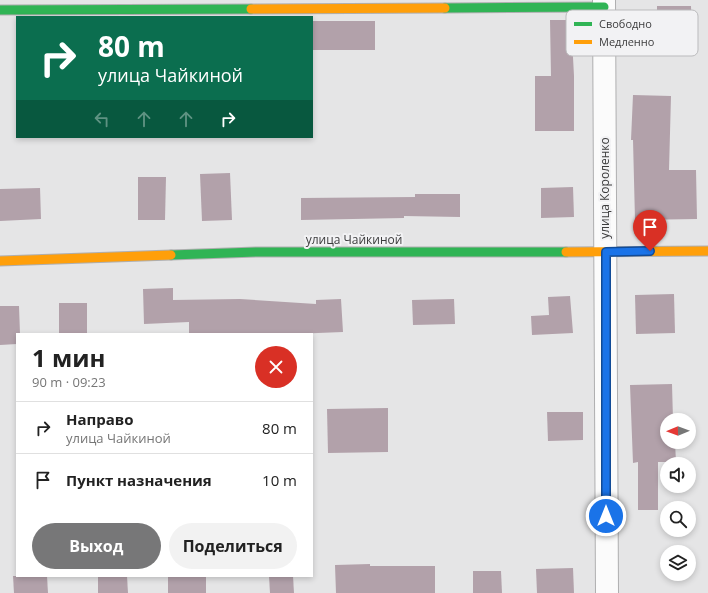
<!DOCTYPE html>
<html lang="ru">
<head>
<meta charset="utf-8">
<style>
	:root { --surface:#fff; --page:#f2f2f2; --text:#222; --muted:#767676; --line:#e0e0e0; --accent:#777778 }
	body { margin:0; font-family:"Open Sans",sans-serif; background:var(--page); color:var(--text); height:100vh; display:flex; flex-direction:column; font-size:15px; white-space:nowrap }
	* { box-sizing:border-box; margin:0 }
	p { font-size:13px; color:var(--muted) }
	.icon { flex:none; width:22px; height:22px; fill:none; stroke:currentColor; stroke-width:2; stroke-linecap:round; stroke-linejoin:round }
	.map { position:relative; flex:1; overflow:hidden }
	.sheet { position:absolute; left:16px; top:333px; width:297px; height:244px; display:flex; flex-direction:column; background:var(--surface); border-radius:0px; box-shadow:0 2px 6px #0003 }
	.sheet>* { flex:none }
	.top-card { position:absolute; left:16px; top:16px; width:297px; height:122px; border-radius:0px; box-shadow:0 2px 6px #0003; background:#0b6e4f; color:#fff; overflow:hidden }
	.needle { width:26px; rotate:269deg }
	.fabs { position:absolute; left:660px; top:413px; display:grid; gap:8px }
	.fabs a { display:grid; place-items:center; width:36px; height:36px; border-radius:50%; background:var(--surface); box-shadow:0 2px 6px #0003; font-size:20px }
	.pin { position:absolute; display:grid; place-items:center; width:34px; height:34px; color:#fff; margin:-41px -17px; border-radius:50% 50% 50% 0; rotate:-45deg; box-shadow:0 0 4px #0007 }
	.pin .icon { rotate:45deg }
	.me { position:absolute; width:44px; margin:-22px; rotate:0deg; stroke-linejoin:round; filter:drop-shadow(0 0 3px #0008) }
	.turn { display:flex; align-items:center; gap:14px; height:84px; padding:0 16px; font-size:18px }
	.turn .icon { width:52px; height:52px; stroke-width:2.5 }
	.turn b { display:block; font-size:28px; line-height:34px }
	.lanes { display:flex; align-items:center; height:38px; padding:0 16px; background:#0003; justify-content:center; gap:20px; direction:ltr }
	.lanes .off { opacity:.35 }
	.round { display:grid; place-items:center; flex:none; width:42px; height:42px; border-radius:21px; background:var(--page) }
	.headline { display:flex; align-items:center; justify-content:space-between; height:68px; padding:0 16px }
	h1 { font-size:24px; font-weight:700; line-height:30px }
	.action { display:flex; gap:8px; margin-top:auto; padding:8px 16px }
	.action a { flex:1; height:46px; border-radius:24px; background:var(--accent); color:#fff; font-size:16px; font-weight:700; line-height:46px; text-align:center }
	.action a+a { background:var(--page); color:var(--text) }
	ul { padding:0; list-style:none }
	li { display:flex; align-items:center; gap:12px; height:52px; padding:0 16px; border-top:1px solid var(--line) }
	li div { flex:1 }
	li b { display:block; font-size:15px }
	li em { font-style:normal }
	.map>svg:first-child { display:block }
</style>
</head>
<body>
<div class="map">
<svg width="708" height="593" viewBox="0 0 708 593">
	<rect width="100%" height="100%" fill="#e5e5e6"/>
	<g fill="#b2a1aa">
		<polygon points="657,6 691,6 692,44 657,44"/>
		<polygon points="550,20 571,20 574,76 574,131 535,131 535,76 551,76"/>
		<rect x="312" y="21" width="63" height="29"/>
		<polygon points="633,95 671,96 669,170 696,170 697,219 635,220 633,140 631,140"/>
		<polygon points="230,173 232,220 202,221 200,174"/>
		<polygon points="138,177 166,177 165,220 138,220"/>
		<polygon points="573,187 574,217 541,218 541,188"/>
		<polygon points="40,188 41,219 0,221 0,189"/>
		<polygon points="415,194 460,194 460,217 404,216 404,218 301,220 301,198 415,197"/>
		<polygon points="173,288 173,300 240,299 316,304 316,300 341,299 343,332 293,334 189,334 189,322 144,324 143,289"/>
		<polygon points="674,294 675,333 636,334 635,295"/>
		<polygon points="570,296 573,333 532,335 531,316 549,315 548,297"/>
		<polygon points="454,299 455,324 413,325 412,300"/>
		<rect x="59" y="303" width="28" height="31"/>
		<polygon points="0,306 19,306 20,334 17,334 17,344 0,345"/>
		<polygon points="672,384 673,420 667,420 667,442 675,442 676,462 658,462 658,510 638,510 638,462 633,463 630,385"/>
		<polygon points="388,408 388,452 328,453 327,409"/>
		<polygon points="547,412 583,412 583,440 548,441"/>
		<polygon points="370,564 370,566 435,566 435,593 336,593 335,565"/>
		<polygon points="573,568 574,593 537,593 536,569"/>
		<polygon points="473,571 501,571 502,593 473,593"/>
		<polygon points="13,576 47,576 48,593 14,593"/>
		<polygon points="98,576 127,576 128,593 98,593"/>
		<rect x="168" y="576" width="38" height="17"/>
		<polygon points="269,576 293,576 294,593 270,593"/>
	</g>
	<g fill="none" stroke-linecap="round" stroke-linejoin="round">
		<defs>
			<polyline id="street" points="604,0 607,593"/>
			<g id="fast">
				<polyline points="445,8 604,7"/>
				<polyline points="0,10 251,9"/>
				<polyline points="171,255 256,252 566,252"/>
			</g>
			<g id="slow">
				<polyline points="251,9 445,8"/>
				<polyline points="566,252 708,251"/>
				<polyline points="0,261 171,255"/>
			</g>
		</defs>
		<use href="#street" stroke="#afafb0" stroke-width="24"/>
		<use href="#fast" stroke="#afafb0" stroke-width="11"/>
		<use href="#slow" stroke="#afafb0" stroke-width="11"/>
		<use href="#street" stroke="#fbfbfb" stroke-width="22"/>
		<use href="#fast" stroke="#30b455" stroke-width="9"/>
		<use href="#slow" stroke="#ff9f0a" stroke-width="9"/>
	</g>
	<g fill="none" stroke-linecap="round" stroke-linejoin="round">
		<defs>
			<polyline id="route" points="606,516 606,252 650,251"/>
		</defs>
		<use href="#route" stroke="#114b97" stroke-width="10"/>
		<use href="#route" stroke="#1a73e8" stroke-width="7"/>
	</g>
	<g text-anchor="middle" stroke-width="4" stroke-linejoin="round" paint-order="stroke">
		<g font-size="12" fill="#3c3c3d" stroke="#f2f2f4">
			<text transform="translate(605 188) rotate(-90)" y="4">улица Короленко</text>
			<text x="354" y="244">улица Чайкиной</text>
		</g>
	</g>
	<rect x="566" y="10" width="132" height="46" rx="6" fill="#f2f2f4" stroke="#bbbbbd" stroke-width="1"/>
	<rect x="574" y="22" width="18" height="4" fill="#30b455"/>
	<rect x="574" y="40" width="18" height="4" fill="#ff9f0a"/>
	<g font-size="11" fill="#3c3c3d">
		<text x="599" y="28">Свободно</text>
		<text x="599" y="46">Медленно</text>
	</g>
</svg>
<div class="fabs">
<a><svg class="needle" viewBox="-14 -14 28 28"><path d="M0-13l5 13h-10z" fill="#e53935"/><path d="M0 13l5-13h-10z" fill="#767676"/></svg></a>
<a><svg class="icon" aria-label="sound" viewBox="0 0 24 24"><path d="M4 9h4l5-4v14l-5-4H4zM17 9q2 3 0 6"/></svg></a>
<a><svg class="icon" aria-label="search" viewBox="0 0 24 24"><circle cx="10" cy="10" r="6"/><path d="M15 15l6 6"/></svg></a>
<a><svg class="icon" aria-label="layers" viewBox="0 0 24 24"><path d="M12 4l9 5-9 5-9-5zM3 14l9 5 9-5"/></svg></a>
</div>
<div class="pin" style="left:650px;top:251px;background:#d93025"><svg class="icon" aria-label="arrive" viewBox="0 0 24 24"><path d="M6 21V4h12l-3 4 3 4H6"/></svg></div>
<svg class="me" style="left:606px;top:516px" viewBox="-20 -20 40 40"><circle r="17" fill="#1a73e8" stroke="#fff" stroke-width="3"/><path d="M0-11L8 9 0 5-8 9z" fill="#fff"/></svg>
<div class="top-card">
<div class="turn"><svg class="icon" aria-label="right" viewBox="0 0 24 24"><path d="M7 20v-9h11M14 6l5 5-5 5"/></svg><div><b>80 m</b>улица Чайкиной</div></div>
<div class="lanes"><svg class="icon off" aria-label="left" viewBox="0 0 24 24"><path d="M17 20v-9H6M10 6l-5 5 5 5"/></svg><svg class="icon off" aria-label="ahead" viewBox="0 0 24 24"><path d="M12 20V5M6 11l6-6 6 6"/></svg><svg class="icon off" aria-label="ahead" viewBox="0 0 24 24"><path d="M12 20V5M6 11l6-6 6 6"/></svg><svg class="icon" aria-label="right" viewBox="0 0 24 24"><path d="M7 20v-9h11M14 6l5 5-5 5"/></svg></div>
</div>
<section class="sheet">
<div class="headline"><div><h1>1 мин</h1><p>90 m · 09:23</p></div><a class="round" style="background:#d93025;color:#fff"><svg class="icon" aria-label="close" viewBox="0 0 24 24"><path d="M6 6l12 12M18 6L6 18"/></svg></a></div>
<ul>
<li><svg class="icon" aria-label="right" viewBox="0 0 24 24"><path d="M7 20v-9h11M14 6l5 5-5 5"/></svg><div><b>Направо</b><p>улица Чайкиной</p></div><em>80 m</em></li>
<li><svg class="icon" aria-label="arrive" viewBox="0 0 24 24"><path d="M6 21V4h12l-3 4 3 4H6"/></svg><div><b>Пункт назначения</b></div><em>10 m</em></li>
</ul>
<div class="action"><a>Выход</a><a>Поделиться</a></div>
</section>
</div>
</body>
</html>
